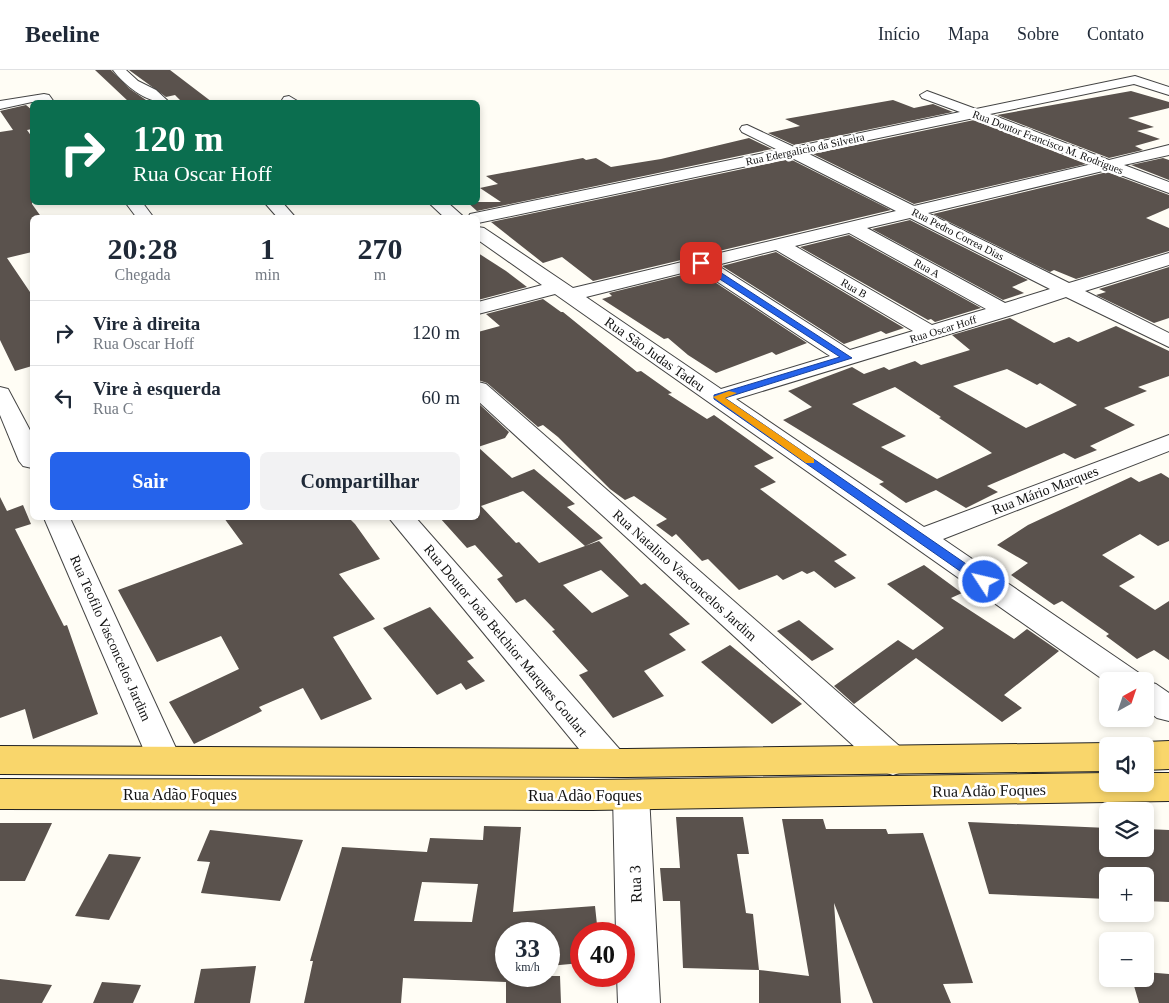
<!DOCTYPE html>
<html lang="pt">
<head>
<meta charset="utf-8">
<style>
	:root { --surface:#fff; --page:#f2f2f3; --text:#1f2937; --muted:#747a83; --line:#e0e1e3; --accent:#2563eb }
	body { margin:0; font-family:"Times New Roman",serif; background:var(--page); color:var(--text); height:100vh; display:flex; flex-direction:column; font-size:19px; white-space:nowrap }
	* { box-sizing:border-box; margin:0 }
	p { font-size:16px; color:var(--muted) }
	.icon { flex:none; width:28px; height:28px; fill:none; stroke:currentColor; stroke-width:2; stroke-linecap:round; stroke-linejoin:round }
	.map { position:relative; flex:1; overflow:hidden }
	.panel { position:absolute; left:30px; top:145px; width:450px; height:305px; display:flex; flex-direction:column; background:var(--surface); border-radius:8px; box-shadow:0 2px 8px #0003 }
	.panel>* { flex:none }
	.top-card { position:absolute; left:30px; top:30px; width:450px; height:105px; border-radius:8px; box-shadow:0 2px 8px #0003; background:#0b6e4f; color:#fff; overflow:hidden }
	.needle { width:32px; rotate:40deg }
	.fabs { position:absolute; left:1099px; top:602px; display:grid; gap:10px }
	.fabs a { display:grid; place-items:center; width:55px; height:55px; border-radius:8px; background:var(--surface); box-shadow:0 2px 8px #0003; font-size:25px }
	.speed { position:absolute; left:495px; top:852px; display:flex; gap:10px; font-size:25px; font-weight:700; text-align:center }
	.speed>* { display:grid; place-content:center; width:65px; height:65px; border-radius:50%; background:var(--surface); box-shadow:0 2px 8px #0003; line-height:1 }
	.speed small { font-size:12px; font-weight:400 }
	.speed .limit { border:8px solid #d22; background:#fff; color:#111 }
	.pin { position:absolute; display:grid; place-items:center; width:42px; height:42px; color:#fff; margin:-21px; border-radius:10px; box-shadow:0 2px 8px #0006 }
	.me { position:absolute; width:55px; margin:-28px; rotate:305deg; stroke-linejoin:round; filter:drop-shadow(0 0 4px #0008) }
	.turn { display:flex; align-items:center; gap:18px; height:105px; padding:0 20px; font-size:22px }
	.turn .icon { width:65px; height:65px; stroke-width:2.5 }
	.turn b { display:block; font-size:35px; line-height:42px }
	.eta { display:flex; justify-content:space-evenly; align-items:center; height:85px; text-align:center }
	.eta b { font-size:30px; font-weight:600; line-height:35px }
	.button { display:flex; gap:10px; margin-top:auto; padding:10px 20px }
	.button a { flex:1; height:58px; border-radius:8px; background:var(--accent); color:#fff; font-size:20px; font-weight:600; line-height:58px; text-align:center }
	.button a+a { background:var(--page); color:var(--text) }
	ul { padding:0; list-style:none }
	li { display:flex; align-items:center; gap:15px; height:65px; padding:0 20px; border-top:1px solid var(--line) }
	li div { flex:1 }
	li b { display:block; font-size:19px }
	li em { font-style:normal }
	header { display:flex; align-items:center; gap:30px; box-sizing:border-box; height:70px; padding:0 25px; background:var(--surface); border-bottom:1px solid var(--line) }
	header strong { font-size:24px }
	nav { display:flex; gap:28px; margin-inline-start:auto; font-size:18px }
	.map>svg:first-child { display:block }
</style>
</head>
<body>
<header>
<strong>Beeline</strong>
<nav><a>Início</a><a>Mapa</a><a>Sobre</a><a>Contato</a></nav>
</header>
<div class="map">
<svg width="1169" height="933" viewBox="0 0 1169 933">
	<rect width="100%" height="100%" fill="#fffdf5"/>
	<g fill="#5a524d" fill-rule="evenodd">
		<polygon points="95,0 111,0 130,19 146,30 129,32"/>
		<polygon points="129,0 170,0 212,32 182,32 175,25 166,27"/>
		<polygon points="1131,21 1169,32 1169,38 1128,48 1154,57 1137,61 1160,69 1135,76 1143,80 1109,88 997,45"/>
		<polygon points="893,30 914,38 933,34 953,42 794,75 768,63 800,56 785,49"/>
		<polygon points="26,35 32,40 32,59 27,60 32,67 32,134 42,148 32,148 32,182 7,188 32,225 32,296 15,301 0,270 0,62 13,60 0,41"/>
		<polygon points="974,50 1086,94 914,134 813,84"/>
		<polygon points="749,68 772,79 477,141 467,132 501,132 480,118 498,114 486,106 583,88 586,90 596,88 611,97 661,89"/>
		<polygon points="1163,88 1169,90 1169,110 1131,95"/>
		<polygon points="790,89 891,140 593,211 562,187 543,193 491,152"/>
		<polygon points="1107,102 1169,125 1169,138 1146,148 1169,158 1169,181 1076,209 1054,200 1050,202 933,144"/>
		<polygon points="910,150 1028,210 1012,217 1024,223 1003,230 872,159"/>
		<polygon points="849,165 981,238 935,252 931,249 928,250 800,177"/>
		<polygon points="776,182 904,258 886,264 881,261 844,274 722,196"/>
		<polygon points="478,183 506,201 527,217 478,230"/>
		<polygon points="1169,197 1169,248 1154,253 1096,225 1106,222 1099,219"/>
		<polygon points="698,201 807,273 776,285 772,282 716,303 688,285 668,268 664,269 602,229 612,226 609,223"/>
		<polygon points="543,229 561,242 563,242 637,302 641,301 672,323 668,324 707,349 714,345 774,388 754,396 776,412 760,419 847,485 834,491 856,508 835,518 814,501 807,504 802,501 783,510 777,505 739,520 708,489 702,491 676,464 672,467 656,455 667,449 634,426 625,430 610,419 558,367 543,355 538,357 487,313 478,310 478,262 500,256 486,244"/>
		<path d="M1010,248L1054,273L1069,267L1078,272L1116,256L1169,281V306L1138,317L1147,321L1104,338L1135,355L1090,376L1097,380L1075,389L1064,383L987,416L998,422L966,438L936,420L906,433L879,414L884,412L783,350L812,337L788,321L852,297L864,304L884,297L889,300L915,291L921,295L970,280L952,265ZM1007,299L1037,315L1040,313L1077,335L1026,358L953,316ZM895,317L941,347L939,348L992,383L937,409L881,377L906,366L852,334Z"/>
		<path d="M478,333L509,362L505,368L478,377L512,408L534,399L575,434L567,437L603,468L585,476L599,471L641,515L645,513L690,554L669,564L686,580L644,601L664,626L613,648L579,605L588,601L552,561L555,560L525,529L516,533L497,509L503,506L475,475L467,478L440,448H478ZM523,421L530,427L585,476L539,493L519,472L516,473L481,436ZM601,500L629,526L592,543L563,515Z"/>
		<polygon points="1161,403 1169,408 1169,471 1158,476 1140,464 1102,485 1135,507 1119,516 1155,540 1169,531 1169,590 1154,580 1137,589 1106,566 1109,564 1062,531 1054,535 1011,505 1028,493 997,475 1028,455 1131,407 1139,412"/>
		<polygon points="0,427 7,441 23,435 31,454 15,459 64,556 67,555 98,644 33,669 25,639 0,648"/>
		<polygon points="224,448 349,448 355,454 380,489 339,504 375,549 333,567 372,629 321,650 303,618 259,637 262,641 194,674 169,632 239,599 221,566 157,592 118,520 243,474"/>
		<polygon points="924,495 962,523 951,528 1014,569 1027,559 1059,581 1004,625 1022,638 1002,652 916,588 854,634 834,616 898,570 913,580 944,558 887,514"/>
		<polygon points="430,537 474,588 467,591 485,611 466,620 461,613 437,625 383,558"/>
		<polygon points="799,550 834,579 812,591 777,561"/>
		<polygon points="730,575 802,634 772,654 701,592"/>
		<polygon points="676,747 743,747 749,784 737,784 746,843 753,844 759,900 683,898 680,831 663,831 660,798 680,798"/>
		<polygon points="782,749 823,749 826,759 886,759 888,764 923,763 973,913 943,914 951,933 873,933 834,833 841,933 759,933 759,900 809,906"/>
		<polygon points="968,752 1108,758 1108,779 1145,779 1145,759 1169,760 1169,832 1145,831 1145,806 1108,806 1108,829 989,824"/>
		<polygon points="0,753 52,753 25,811 0,811"/>
		<path d="M484,756L521,757L513,842L595,836L598,864H581V893L549,896V864H506V906H560L561,933H506V912L403,908L401,933H304L313,891H310L342,777L427,782L430,768L483,770ZM422,812L478,814L472,852L414,851Z"/>
		<polygon points="210,760 303,770 280,831 201,823 210,792 197,791"/>
		<polygon points="109,784 141,787 109,850 75,846"/>
		<polygon points="256,896 250,933 194,933 201,899"/>
		<polygon points="1145,902 1169,904 1169,933 1139,933 1132,909 1145,909"/>
		<polygon points="0,909 52,915 42,933 0,933"/>
		<polygon points="102,912 141,915 133,933 93,933"/>
	</g>
	<g fill="none" stroke-linecap="round" stroke-linejoin="round">
		<defs>
			<g id="minor">
				<path d="M113,0H126L138,11L156,20L169,32C149,35 125,16 113,0Z"/>
				<path d="M1135,6L1169,17V25L1134,14L990,44L1109,90L1169,75V85L1124,95L1169,112V123L1107,100L928,143L1069,213L1169,183V195L1085,221L1169,263V277L1066,227L1012,245L736,329L924,457L1169,365V381L943,469L1139,603L1144,611H1145L1156,614L1169,623V651L1157,648L1145,639V611L1108,613L555,224L478,244V232L542,215L478,170V157L484,158L573,218L896,141L790,87L478,153V148H468L470,144L778,80L742,62L740,59L742,56L747,55L794,77L960,42L922,28L920,25L927,21L976,39ZM974,48L1092,94L914,136L807,83ZM910,148L1050,219L1005,233L867,158ZM849,163L986,239L932,255L795,176ZM776,180L913,261L850,280L717,195ZM698,199L830,286L721,319L586,227Z"/>
				<polygon points="44,24 49,25 54,32 32,32 0,39 0,31"/>
				<polygon points="289,26 299,32 284,32 282,30 284,27"/>
				<polygon points="125,132 142,132 154,148 137,148"/>
				<polygon points="264,132 282,132 296,148 278,148"/>
				<polygon points="428,132 447,132 465,148 445,148"/>
				<polygon points="478,312 486,314 905,681 910,691 905,701 893,705 881,701 478,331"/>
				<polygon points="0,317 8,319 32,364 32,398 23,396 19,391 0,345"/>
				<polygon points="44,448 70,448 181,689 176,699 164,703 152,699"/>
				<polygon points="389,448 416,448 622,682 627,692 622,702 610,706 598,702"/>
				<polygon points="631,710 644,715 649,725 660,933 618,933 617,906 624,906 624,864 616,864 613,725 618,715"/>
			</g>
			<g id="major">
				<polygon points="1169,671 1169,699 1145,700 1145,676 1133,676 1145,672"/>
				<polygon points="1108,673 1117,676 1108,676 1108,701 626,707 0,704 0,676 626,679"/>
				<polygon points="1108,703 1108,714 1145,714 1145,703 1169,703 1169,731 592,740 0,739 0,709 592,710"/>
			</g>
		</defs>
		<use href="#minor" stroke="#444" stroke-width="2"/>
		<use href="#major" stroke="#222" stroke-width="2"/>
		<use href="#minor" fill="#fff" fill-rule="evenodd"/>
		<use href="#major" fill="#f9d66b" fill-rule="evenodd"/>
	</g>
	<polygon fill="#2563eb" stroke="#184099" points="698,191 703,191 852,288 725,328 988,509 990,512 988,515 980,515 714,329 714,325 840,287 698,195"/>
	<polygon fill="#f59e0b" points="729,321 737,323 725,328 814,389 814,393 806,393 713,327"/>
	<g text-anchor="middle" stroke-width="5" stroke-linejoin="round" paint-order="stroke">
		<g font-size="11" fill="#111" stroke="#fff">
			<text transform="translate(1048 72) rotate(21)" y="4">Rua Doutor Francisco M. Rodrigues</text>
			<text transform="translate(805 79) rotate(-12)" y="4">Rua Edergalicio da Silveira</text>
			<text transform="translate(958 164) rotate(27)" y="4">Rua Pedro Correa Dias</text>
			<text transform="translate(927 198) rotate(29)" y="4">Rua A</text>
			<text transform="translate(854 218) rotate(30)" y="4">Rua B</text>
			<text transform="translate(943 259) rotate(-17)" y="4">Rua Oscar Hoff</text>
		</g>
		<g font-size="14" fill="#111" stroke="#fff">
			<text transform="translate(655 284) rotate(35)" y="5">Rua São Judas Tadeu</text>
			<text transform="translate(1045 420) rotate(-21)" y="5">Rua Mário Marques</text>
			<text transform="translate(685 505) rotate(42)" y="5">Rua Natalino Vasconcelos Jardim</text>
			<text transform="translate(111 568) rotate(66)" y="5">Rua Teofilo Vasconcelos Jardim</text>
			<text transform="translate(506 570) rotate(50)" y="5">Rua Doutor João Belchior Marques Goulart</text>
		</g>
		<g font-size="16" fill="#111" stroke="#fff">
			<text transform="translate(989 720) rotate(-1)" y="6">Rua Adão Foques</text>
			<text x="180" y="730">Rua Adão Foques</text>
			<text x="585" y="731">Rua Adão Foques</text>
			<text transform="translate(635 814) rotate(-92)" y="6">Rua 3</text>
		</g>
	</g>
</svg>
<div class="fabs">
<a><svg class="needle" viewBox="-14 -14 28 28"><path d="M0-13l5 13h-10z" fill="#e53935"/><path d="M0 13l5-13h-10z" fill="#747a83"/></svg></a>
<a><svg class="icon" aria-label="sound" viewBox="0 0 24 24"><path d="M4 9h4l5-4v14l-5-4H4zM17 9q2 3 0 6"/></svg></a>
<a><svg class="icon" aria-label="layers" viewBox="0 0 24 24"><path d="M12 4l9 5-9 5-9-5zM3 14l9 5 9-5"/></svg></a>
<a>+</a>
<a>−</a>
</div>
<div class="speed"><div>33<small>km/h</small></div><div class="limit">40</div></div>
<div class="pin" style="left:701px;top:193px;background:#d93025"><svg class="icon" aria-label="arrive" viewBox="0 0 24 24"><path d="M6 21V4h12l-3 4 3 4H6"/></svg></div>
<svg class="me" style="left:984px;top:512px" viewBox="-20 -20 40 40"><circle r="17" fill="#2563eb" stroke="#fff" stroke-width="3"/><path d="M0-11L8 9 0 5-8 9z" fill="#fff"/></svg>
<div class="top-card">
<div class="turn"><svg class="icon" aria-label="right" viewBox="0 0 24 24"><path d="M7 20v-9h11M14 6l5 5-5 5"/></svg><div><b>120 m</b>Rua Oscar Hoff</div></div>
</div>
<section class="panel">
<div class="eta">
<div><b>20:28</b><p>Chegada</p></div>
<div><b>1</b><p>min</p></div>
<div><b>270</b><p>m</p></div>
</div>
<ul>
<li><svg class="icon" aria-label="right" viewBox="0 0 24 24"><path d="M7 20v-9h11M14 6l5 5-5 5"/></svg><div><b>Vire à direita</b><p>Rua Oscar Hoff</p></div><em>120 m</em></li>
<li><svg class="icon" aria-label="left" viewBox="0 0 24 24"><path d="M17 20v-9H6M10 6l-5 5 5 5"/></svg><div><b>Vire à esquerda</b><p>Rua C</p></div><em>60 m</em></li>
</ul>
<div class="button"><a>Sair</a><a>Compartilhar</a></div>
</section>
</div>
</body>
</html>
